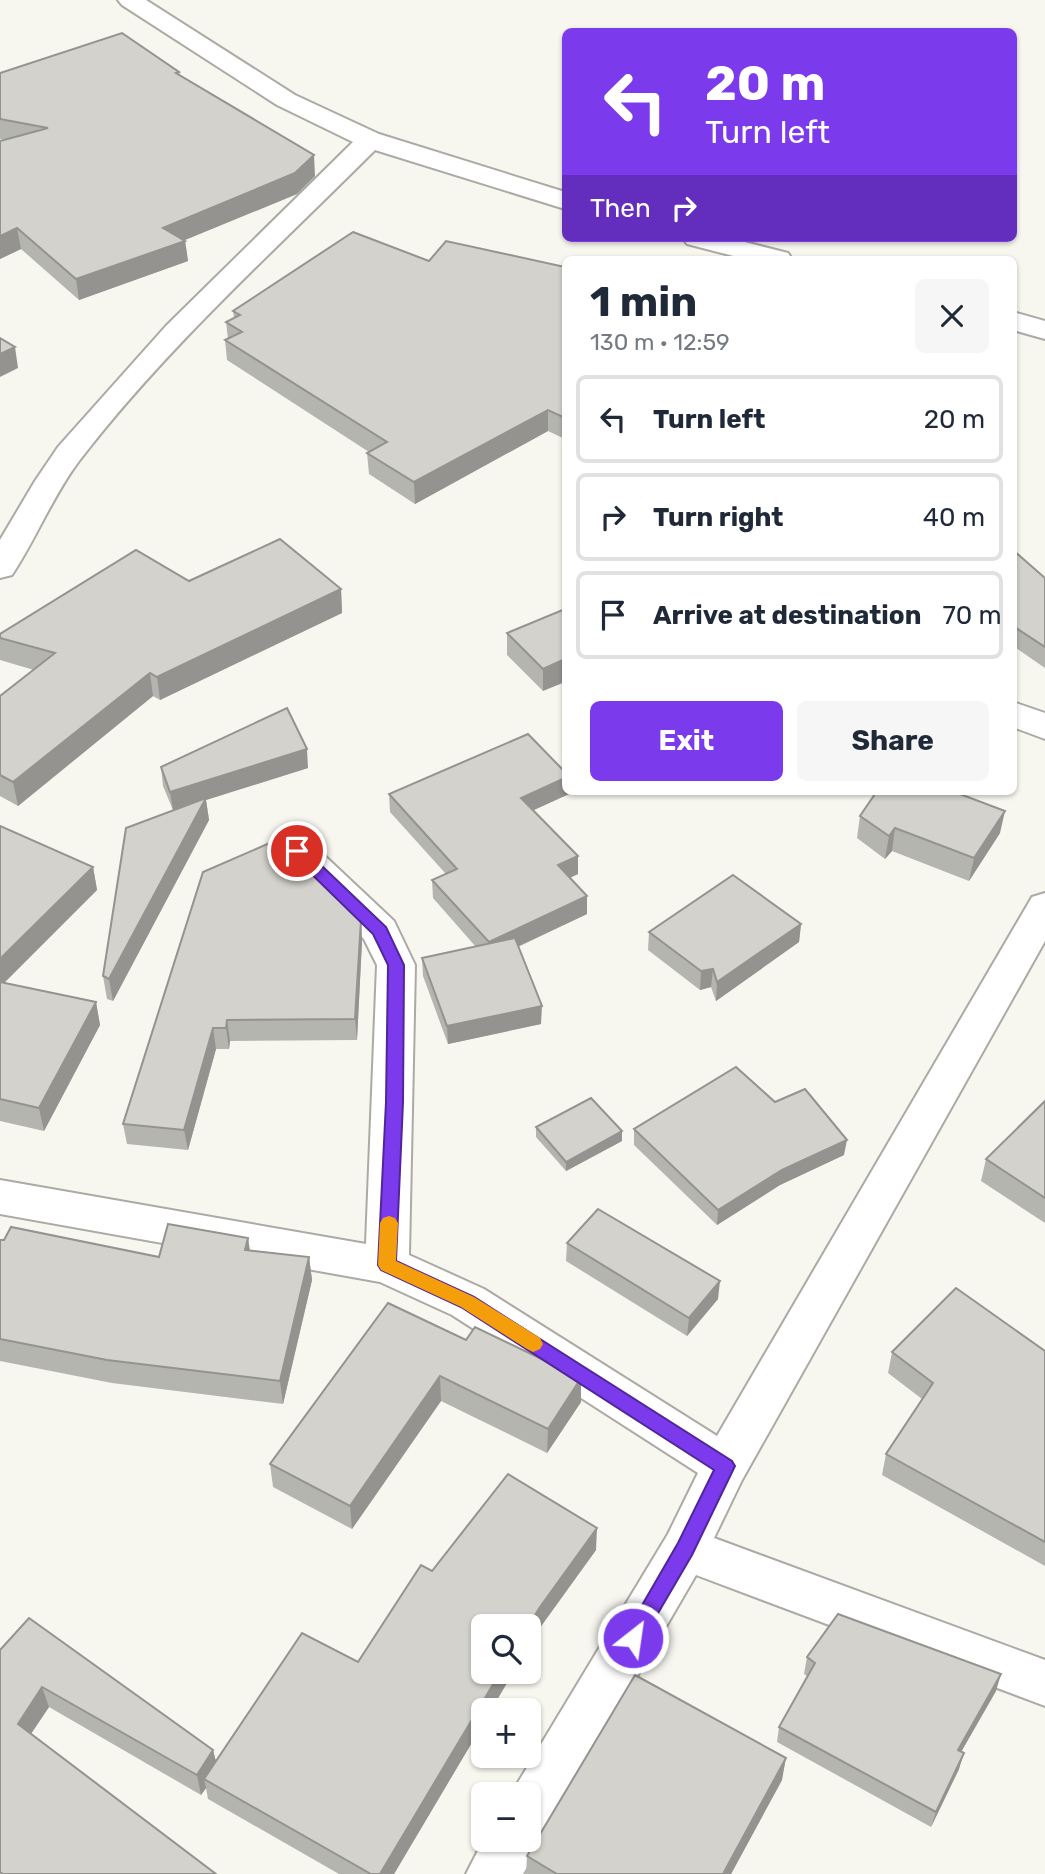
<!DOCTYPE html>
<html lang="en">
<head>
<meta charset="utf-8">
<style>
	:root { --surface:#fff; --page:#f6f6f7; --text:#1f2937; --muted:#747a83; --line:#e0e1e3; --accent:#7c3aed }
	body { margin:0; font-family:Rubik,sans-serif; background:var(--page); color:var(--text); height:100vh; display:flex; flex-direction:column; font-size:26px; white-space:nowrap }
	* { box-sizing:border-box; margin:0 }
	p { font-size:23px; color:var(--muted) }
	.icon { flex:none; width:38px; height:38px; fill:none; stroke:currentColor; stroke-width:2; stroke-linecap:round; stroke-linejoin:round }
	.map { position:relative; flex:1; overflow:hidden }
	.panel { position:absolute; left:562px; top:256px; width:455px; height:539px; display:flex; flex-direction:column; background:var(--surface); border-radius:10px; box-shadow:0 2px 5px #0004 }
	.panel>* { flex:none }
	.banner { position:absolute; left:562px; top:28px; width:455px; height:214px; border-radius:10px; box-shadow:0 2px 5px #0004; background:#7c3aed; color:#fff; overflow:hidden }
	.tools { position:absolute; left:471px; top:1614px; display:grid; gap:14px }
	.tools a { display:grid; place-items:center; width:70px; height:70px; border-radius:10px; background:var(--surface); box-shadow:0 2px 5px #0004; font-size:35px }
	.pin { position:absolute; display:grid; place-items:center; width:60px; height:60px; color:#fff; margin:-30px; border:4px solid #fff; border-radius:50%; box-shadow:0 2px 7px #0007 }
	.me { position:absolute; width:77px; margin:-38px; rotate:30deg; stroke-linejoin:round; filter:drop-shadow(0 0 5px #0008) }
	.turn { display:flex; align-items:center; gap:24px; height:147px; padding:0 28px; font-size:32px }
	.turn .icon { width:91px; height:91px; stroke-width:2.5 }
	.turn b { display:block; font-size:49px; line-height:60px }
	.then { display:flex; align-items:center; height:66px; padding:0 28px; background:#0003; gap:14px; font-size:26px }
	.round { display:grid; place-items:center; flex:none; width:74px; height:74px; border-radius:10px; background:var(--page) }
	.headline { display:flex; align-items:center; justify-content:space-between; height:119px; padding:0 28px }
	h1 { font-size:42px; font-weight:700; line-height:52px }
	.cta { display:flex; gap:14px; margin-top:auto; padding:14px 28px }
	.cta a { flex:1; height:80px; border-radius:10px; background:var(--accent); color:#fff; font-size:28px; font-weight:700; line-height:80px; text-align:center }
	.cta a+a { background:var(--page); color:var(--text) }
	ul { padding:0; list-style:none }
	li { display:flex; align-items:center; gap:21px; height:88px; margin:0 14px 10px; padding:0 14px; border:4px solid var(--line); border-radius:10px }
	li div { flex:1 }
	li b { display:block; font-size:26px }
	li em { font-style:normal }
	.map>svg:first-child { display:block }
</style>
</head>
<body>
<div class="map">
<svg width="1045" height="1874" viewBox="0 0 1045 1874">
	<rect width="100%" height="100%" fill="#f7f6ef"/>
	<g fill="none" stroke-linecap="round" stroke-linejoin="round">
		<defs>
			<g id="street">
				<path d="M118,0H146L295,95L379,134L565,192V209L375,150C274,251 166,348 79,461C52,497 36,539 12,575L0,578V540L35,481L58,447L166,326L353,142L277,105L122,5Z"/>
				<polygon points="683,238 729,238 788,253 792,259 745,259 687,244"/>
				<polygon points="1013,312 1045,321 1045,339 1013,330"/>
				<polygon points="1013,702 1045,713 1045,739 1013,727"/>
				<polygon points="297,838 310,842 394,921 415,965 409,1255 484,1289 717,1436 1032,897 1045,893 1045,941 742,1480 714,1538 1045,1660 1045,1706 696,1575 546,1833 539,1836 533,1857 523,1874 466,1874 484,1839 528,1839 528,1794 511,1794 668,1534 698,1473 452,1315 380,1282 0,1214 0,1180 366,1244 377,965 364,939 284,860 278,851 284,842"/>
			</g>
		</defs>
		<use href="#street" stroke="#abaaa4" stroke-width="4"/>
		<use href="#street" fill="#fff" fill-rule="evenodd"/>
	</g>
	<g fill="#b5b5af">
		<polygon points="179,72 180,76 315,176 297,194 185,240 188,261 79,300 21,249 0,259 0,141 5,140 0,139 0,73"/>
		<polygon points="429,261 565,267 565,439 548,431 415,504 369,474 367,453 369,452 227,360 225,340 228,339 226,322 234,318 233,311"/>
		<polygon points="1013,550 1045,578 1045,668 1013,646"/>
		<polygon points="189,581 341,589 342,613 160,700 153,696 18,806 0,796 0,696 34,670 0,660 0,634"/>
		<polygon points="565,609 543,691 507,655 507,633"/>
		<polygon points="161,767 308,768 206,800 209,820 113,1001 107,999 103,976 173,810 163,786"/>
		<polygon points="569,791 569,794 533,810 578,874 570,878 587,896 587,914 518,947 541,1024 448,1044 423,976 422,958 476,947 433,898 432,880 446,874 390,812 389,794"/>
		<polygon points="860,816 1000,833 969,881 892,851 885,859 857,838"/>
		<polygon points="0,826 93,867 97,890 4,983 96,1002 100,1025 44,1131 0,1121"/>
		<polygon points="203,872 361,920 362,941 357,1040 230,1041 229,1049 216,1049 188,1150 127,1144 123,1124"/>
		<polygon points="801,924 799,942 716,1001 711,987 700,990 648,950 649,932"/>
		<polygon points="1045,1101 1045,1223 981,1181 986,1159"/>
		<polygon points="775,1102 844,1155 780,1185 717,1225 634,1145 634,1129"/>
		<polygon points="536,1127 622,1131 622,1141 566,1171 536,1137"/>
		<polygon points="248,1238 250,1250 309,1257 312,1280 283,1404 112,1383 0,1361 0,1240 159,1257"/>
		<polygon points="567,1243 718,1299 687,1336 566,1261"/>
		<polygon points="466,1340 581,1378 581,1402 547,1453 441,1401 352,1529 273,1487 270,1464"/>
		<polygon points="1045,1351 1045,1566 882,1475 886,1454 922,1399 888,1373 892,1352"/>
		<polygon points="596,1550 539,1629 394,1874 339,1874 208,1799 206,1788 201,1795 49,1707 31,1734 216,1874 0,1874 0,1650 213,1750 216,1761 358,1662 432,1571"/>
		<polygon points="807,1657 996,1691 961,1752 959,1769 931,1827 777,1742 779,1727 807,1676 804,1674"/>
		<polygon points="782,1780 731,1874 526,1874 527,1856"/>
	</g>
	<g fill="#94938f">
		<polygon points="314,155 315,176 297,194 180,242 185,241 188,261 79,300 76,279 163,228"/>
		<polygon points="17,228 21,249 0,259 0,236"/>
		<polygon points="15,347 18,368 0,377 0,354"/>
		<polygon points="548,410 548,431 415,504 414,482"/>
		<polygon points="341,589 342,613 160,700 157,677"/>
		<polygon points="565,659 565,682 543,691 543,669"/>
		<polygon points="150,673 153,696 18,806 13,782"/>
		<polygon points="307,749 308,768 206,800 209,820 113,1001 109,979 173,810 170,792"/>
		<polygon points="565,778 565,791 569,791 569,794 521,816 521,798"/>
		<polygon points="1005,811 1000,833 969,881 974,858"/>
		<polygon points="895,828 892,851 885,859 889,836"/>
		<polygon points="578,856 578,874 558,883 558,865"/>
		<polygon points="93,867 97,890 0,987 0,959"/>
		<polygon points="587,896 587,914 489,960 489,942"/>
		<polygon points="361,920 362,941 357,1040 355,1019"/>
		<polygon points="801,924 799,942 716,1001 717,982"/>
		<polygon points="713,969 711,987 700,990 701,971"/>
		<polygon points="96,1002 100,1025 44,1131 39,1108"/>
		<polygon points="542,1006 541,1024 448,1044 447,1026"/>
		<polygon points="227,1020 230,1041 229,1049 226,1028"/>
		<polygon points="213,1028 216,1049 188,1150 184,1130"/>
		<polygon points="622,1131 622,1141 566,1171 566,1162"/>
		<polygon points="847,1140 844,1155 780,1185 717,1225 718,1210 782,1170"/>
		<polygon points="248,1238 251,1262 245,1250"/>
		<polygon points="309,1257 312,1280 283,1404 280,1381"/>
		<polygon points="720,1281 718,1299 687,1336 689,1318"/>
		<polygon points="440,1376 441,1401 352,1529 350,1506"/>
		<polygon points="581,1378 581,1402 547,1453 548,1429"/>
		<polygon points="597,1528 596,1550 539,1629 528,1647 528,1626 540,1607"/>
		<polygon points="501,1671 514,1671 491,1710 483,1710 483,1724 394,1874 380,1874"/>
		<polygon points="1001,1674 996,1691 953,1766 958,1750"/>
		<polygon points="42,1687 49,1707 24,1744 18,1724"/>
		<polygon points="213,1750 218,1770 204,1779 206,1788 201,1795 197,1775"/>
		<polygon points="964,1753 959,1769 931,1827 936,1812"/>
		<polygon points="786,1758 782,1780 731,1874 724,1874"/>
	</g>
	<g fill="#d3d2cc" stroke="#94938f" stroke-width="2">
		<polygon points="122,33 179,72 176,73 314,155 295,173 163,228 185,241 76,279 17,228 0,236 0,141 48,128 0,119 0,73"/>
		<polygon points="353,232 429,261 446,241 565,267 565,418 548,410 414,482 367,453 387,442 225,340 242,332 226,322 240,315 233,311"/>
		<polygon points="0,338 15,347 0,354"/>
		<polygon points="280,539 341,589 157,677 150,673 13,782 0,775 0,696 55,653 0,638 0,634 136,550 189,581"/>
		<polygon points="1013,550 1045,578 1045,647 1013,626"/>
		<polygon points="565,609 565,659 543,669 507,633"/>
		<polygon points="287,708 307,749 170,792 161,767"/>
		<polygon points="528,734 565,772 565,778 521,798 578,856 558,865 587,896 489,942 432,880 457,869 389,794"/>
		<polygon points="877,791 952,791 1005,811 974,858 895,828 889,836 860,816"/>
		<polygon points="206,798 109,979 103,976 126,828"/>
		<polygon points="0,826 93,867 0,959"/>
		<polygon points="279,839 361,920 355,1019 227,1020 226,1028 213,1028 184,1130 123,1124 203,872"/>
		<polygon points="733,875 801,924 717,982 713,969 701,971 649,932"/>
		<polygon points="515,938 542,1006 447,1026 422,958"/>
		<polygon points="0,982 96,1002 39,1108 0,1099"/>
		<polygon points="736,1067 775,1102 805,1089 847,1140 782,1170 718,1210 634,1129"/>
		<polygon points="591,1098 622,1131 566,1162 536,1127"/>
		<polygon points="1045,1101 1045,1198 986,1159"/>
		<polygon points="598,1209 720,1281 689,1318 567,1243"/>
		<polygon points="168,1224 248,1238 245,1250 309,1257 280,1381 107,1360 0,1339 0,1240 4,1240 11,1227 159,1257"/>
		<polygon points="956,1288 1045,1351 1045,1542 886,1454 933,1383 892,1352"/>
		<polygon points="388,1303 466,1340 475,1327 581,1378 548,1429 440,1376 350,1506 270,1464"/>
		<polygon points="508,1474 597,1528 540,1607 528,1626 483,1626 483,1671 501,1671 380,1874 371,1874 204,1779 302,1633 358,1662 421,1565 432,1571"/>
		<polygon points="838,1614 1001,1674 958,1750 964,1753 936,1812 779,1727 815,1663 807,1657"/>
		<polygon points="29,1618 213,1750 197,1775 42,1687 18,1724 216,1874 3,1874 0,1872 0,1650"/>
		<polygon points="635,1675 786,1758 724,1872 728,1874 557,1874 527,1856"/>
	</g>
	<polygon fill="#7c3aed" stroke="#51269a" stroke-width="2" points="297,846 302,847 386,927 404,965 403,1102 396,1261 474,1297 732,1461 735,1466 692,1555 640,1644 633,1647 626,1644 623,1638 678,1543 714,1470 461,1307 381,1270 378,1265 386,1102 388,965 373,934 292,855 289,851"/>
	<polygon fill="#f59e0b" points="389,1216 395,1218 398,1223 396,1261 474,1297 540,1338 543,1344 540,1349 533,1352 527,1349 461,1307 381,1270 378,1265 380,1223 383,1218"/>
</svg>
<div class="tools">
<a><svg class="icon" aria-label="search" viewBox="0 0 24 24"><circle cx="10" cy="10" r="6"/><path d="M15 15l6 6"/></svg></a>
<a>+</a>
<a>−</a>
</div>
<div class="pin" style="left:297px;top:851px;background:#d93025"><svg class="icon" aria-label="arrive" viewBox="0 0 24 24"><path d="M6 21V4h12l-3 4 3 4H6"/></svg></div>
<svg class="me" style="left:633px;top:1638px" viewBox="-20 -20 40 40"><circle r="17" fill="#7c3aed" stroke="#fff" stroke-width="3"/><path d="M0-11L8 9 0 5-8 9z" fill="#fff"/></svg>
<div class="banner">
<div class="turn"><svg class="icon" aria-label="left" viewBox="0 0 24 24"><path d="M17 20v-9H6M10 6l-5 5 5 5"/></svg><div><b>20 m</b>Turn left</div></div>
<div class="then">Then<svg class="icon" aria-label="right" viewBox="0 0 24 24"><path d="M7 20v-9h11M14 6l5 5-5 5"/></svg></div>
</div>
<section class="panel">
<div class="headline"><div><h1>1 min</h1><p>130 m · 12:59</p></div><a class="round"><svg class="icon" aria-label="close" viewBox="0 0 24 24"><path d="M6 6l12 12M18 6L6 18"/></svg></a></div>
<ul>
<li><svg class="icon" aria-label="left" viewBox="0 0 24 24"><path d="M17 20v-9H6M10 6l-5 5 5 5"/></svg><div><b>Turn left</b></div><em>20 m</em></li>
<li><svg class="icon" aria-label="right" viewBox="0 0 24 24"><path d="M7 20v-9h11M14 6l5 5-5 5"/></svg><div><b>Turn right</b></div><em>40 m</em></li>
<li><svg class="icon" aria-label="arrive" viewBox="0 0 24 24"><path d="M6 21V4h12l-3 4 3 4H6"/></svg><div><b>Arrive at destination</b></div><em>70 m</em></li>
</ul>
<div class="cta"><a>Exit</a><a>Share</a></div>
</section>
</div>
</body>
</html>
